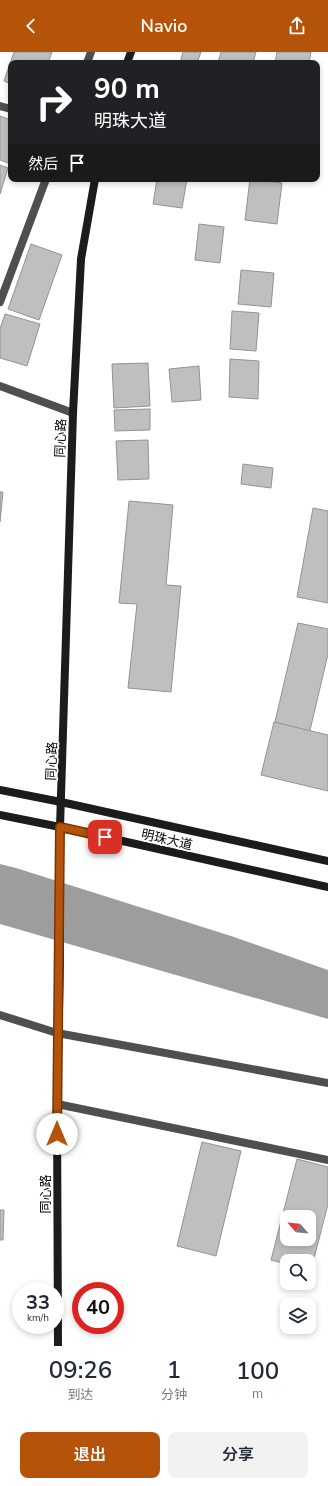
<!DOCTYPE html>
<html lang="zh">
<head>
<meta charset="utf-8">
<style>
	:root { --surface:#fff; --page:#f2f2f3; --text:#1f2937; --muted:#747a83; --accent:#b45309 }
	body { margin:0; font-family:"Nunito Sans","Noto Sans SC",sans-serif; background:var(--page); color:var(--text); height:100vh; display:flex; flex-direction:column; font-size:15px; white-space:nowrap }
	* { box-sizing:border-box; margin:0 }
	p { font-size:13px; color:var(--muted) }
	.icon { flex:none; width:22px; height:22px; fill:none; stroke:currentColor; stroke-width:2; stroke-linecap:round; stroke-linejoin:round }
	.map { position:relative; height:1294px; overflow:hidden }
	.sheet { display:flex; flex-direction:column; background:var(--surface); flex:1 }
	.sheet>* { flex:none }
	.hud { position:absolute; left:8px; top:8px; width:312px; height:122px; border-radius:8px; box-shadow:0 2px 6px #0003; background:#202124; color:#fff; overflow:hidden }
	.needle { width:26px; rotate:297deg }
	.buttons { position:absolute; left:280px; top:1158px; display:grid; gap:8px }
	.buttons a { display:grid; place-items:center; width:36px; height:36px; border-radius:8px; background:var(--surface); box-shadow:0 2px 6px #0003; font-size:20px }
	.speed { position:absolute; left:12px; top:1230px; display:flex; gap:8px; font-size:20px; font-weight:700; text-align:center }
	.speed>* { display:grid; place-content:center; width:52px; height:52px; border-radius:50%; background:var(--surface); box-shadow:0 2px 6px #0003; line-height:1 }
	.speed small { font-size:10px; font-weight:400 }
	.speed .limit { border:6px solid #d22; background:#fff; color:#111 }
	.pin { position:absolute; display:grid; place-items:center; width:34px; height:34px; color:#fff; margin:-17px; border-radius:8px; box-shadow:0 2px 6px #0006 }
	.me { position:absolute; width:44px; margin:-22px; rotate:0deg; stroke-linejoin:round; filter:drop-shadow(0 0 3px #0008) }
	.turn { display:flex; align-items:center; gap:14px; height:84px; padding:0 20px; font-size:18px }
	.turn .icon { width:52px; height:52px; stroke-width:2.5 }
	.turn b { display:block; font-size:28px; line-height:34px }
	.then { display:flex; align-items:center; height:38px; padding:0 20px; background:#0003; gap:8px; font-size:15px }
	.eta { display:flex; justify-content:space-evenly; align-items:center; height:68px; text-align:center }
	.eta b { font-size:24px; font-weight:600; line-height:28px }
	.action { display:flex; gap:8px; margin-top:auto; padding:8px 20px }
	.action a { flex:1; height:46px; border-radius:8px; background:var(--accent); color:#fff; font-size:16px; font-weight:600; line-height:46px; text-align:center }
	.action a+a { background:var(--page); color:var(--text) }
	header { display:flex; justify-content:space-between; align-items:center; height:52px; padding:0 20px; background:var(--accent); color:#fff; font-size:18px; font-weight:600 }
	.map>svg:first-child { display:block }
</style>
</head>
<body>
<header><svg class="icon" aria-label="back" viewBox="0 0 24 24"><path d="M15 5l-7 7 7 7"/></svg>Navio<svg class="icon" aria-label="share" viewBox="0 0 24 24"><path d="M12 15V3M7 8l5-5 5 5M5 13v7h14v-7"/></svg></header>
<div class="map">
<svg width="328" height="1294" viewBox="0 0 328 1294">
	<rect width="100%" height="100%" fill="#fff"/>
	<polygon fill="#9d9d9d" points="0,812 16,816 231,884 328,918 328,967 0,872"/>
	<g fill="#bfbfbf" stroke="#939393" fill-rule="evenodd">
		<polygon points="14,0 52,0 48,11 11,11 11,32 4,29"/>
		<polygon points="183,0 201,0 197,11 180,11"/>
		<polygon points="221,0 256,0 253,11 218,11"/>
		<polygon points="277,0 311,0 309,11 275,11"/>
		<polygon points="0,64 11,68 11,112 0,108"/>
		<polygon points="0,113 8,116 0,142"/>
		<polygon points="157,127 187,127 182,156 153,152"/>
		<polygon points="250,127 282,131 277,172 245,168"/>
		<polygon points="199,172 224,175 220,211 195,208"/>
		<polygon points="31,192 62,203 39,268 8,257"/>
		<polygon points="241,218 274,221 271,255 238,252"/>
		<polygon points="232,259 259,261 256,299 230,297"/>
		<polygon points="5,262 40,272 27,314 0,306 0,277"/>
		<polygon points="230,307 259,309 258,347 229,345"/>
		<polygon points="148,311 150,354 114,356 112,312"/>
		<polygon points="199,314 201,348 172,350 169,317"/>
		<polygon points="150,357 150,378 115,379 114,358"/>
		<polygon points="148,388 149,427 118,428 116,389"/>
		<polygon points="243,412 273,416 271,436 241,432"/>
		<polygon points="0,440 3,440 0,470"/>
		<polygon points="129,449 173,453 166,533 181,534 171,640 128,636 137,552 119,551"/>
		<polygon points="313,456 328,459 328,551 297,545"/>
		<polygon points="298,571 328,577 328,602 299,725 264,717"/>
		<polygon points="274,670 328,683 328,739 261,723"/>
		<polygon points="202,1090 241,1099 216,1204 177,1194"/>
		<path d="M297,1107L328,1115V1152L311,1218H309V1209H287V1212L271,1208ZM287,1165H309V1187H287Z"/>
		<polygon points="0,1158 4,1158 3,1188 0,1188"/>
	</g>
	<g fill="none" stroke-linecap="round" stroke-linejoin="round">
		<g stroke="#4f4f4f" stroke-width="8">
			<polyline points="87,11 91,0"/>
			<polyline points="0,54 11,57"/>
			<polyline points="0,250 46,127"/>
			<polyline points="0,334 73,361"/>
		</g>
		<g stroke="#4f4f4f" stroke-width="8">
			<polyline points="0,963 57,981 328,1031"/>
			<polyline points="57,1052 328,1108"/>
		</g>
		<g stroke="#1c1c1c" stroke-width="8">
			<polyline points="127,11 131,0"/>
			<polyline points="0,738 61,750 328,809"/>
			<polyline points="0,763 60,775 328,835"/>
			<polyline points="58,1294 57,1052 60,910 60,775 73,361 81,207 95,127"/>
		</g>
	</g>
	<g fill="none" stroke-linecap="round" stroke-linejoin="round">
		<defs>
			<polyline id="route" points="57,1082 60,775 105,785"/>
		</defs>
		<use href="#route" stroke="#753606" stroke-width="10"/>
		<use href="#route" stroke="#b45309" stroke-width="7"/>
	</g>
	<g text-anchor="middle" stroke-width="3.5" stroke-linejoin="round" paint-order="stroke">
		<g font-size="13" fill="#000" stroke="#fff">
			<text transform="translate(60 386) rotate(-88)" y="5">同心路</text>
			<text transform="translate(51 709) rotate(-88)" y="5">同心路</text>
			<text transform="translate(167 787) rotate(13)" y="5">明珠大道</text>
			<text transform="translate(45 1142) rotate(-90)" y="5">同心路</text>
		</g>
	</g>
</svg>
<div class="buttons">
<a><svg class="needle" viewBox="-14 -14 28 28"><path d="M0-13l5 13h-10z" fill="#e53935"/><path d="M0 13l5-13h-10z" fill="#747a83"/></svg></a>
<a><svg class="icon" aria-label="search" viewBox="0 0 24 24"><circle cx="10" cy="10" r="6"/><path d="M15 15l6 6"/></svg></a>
<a><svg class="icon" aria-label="layers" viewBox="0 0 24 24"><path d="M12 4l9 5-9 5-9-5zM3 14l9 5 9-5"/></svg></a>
</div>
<div class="speed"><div>33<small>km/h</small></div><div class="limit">40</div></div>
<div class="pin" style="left:105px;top:785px;background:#d93025"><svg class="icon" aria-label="arrive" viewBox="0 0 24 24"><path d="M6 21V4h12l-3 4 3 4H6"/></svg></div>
<svg class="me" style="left:57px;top:1082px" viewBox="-20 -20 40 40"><circle r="19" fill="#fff"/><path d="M0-13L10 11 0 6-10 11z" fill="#b45309"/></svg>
<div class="hud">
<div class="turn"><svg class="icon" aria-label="right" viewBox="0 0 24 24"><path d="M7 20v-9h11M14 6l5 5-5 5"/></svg><div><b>90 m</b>明珠大道</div></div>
<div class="then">然后<svg class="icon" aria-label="arrive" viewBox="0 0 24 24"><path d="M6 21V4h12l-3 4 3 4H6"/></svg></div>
</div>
</div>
<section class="sheet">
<div class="eta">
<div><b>09:26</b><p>到达</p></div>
<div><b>1</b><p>分钟</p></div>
<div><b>100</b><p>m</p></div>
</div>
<div class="action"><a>退出</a><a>分享</a></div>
</section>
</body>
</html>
